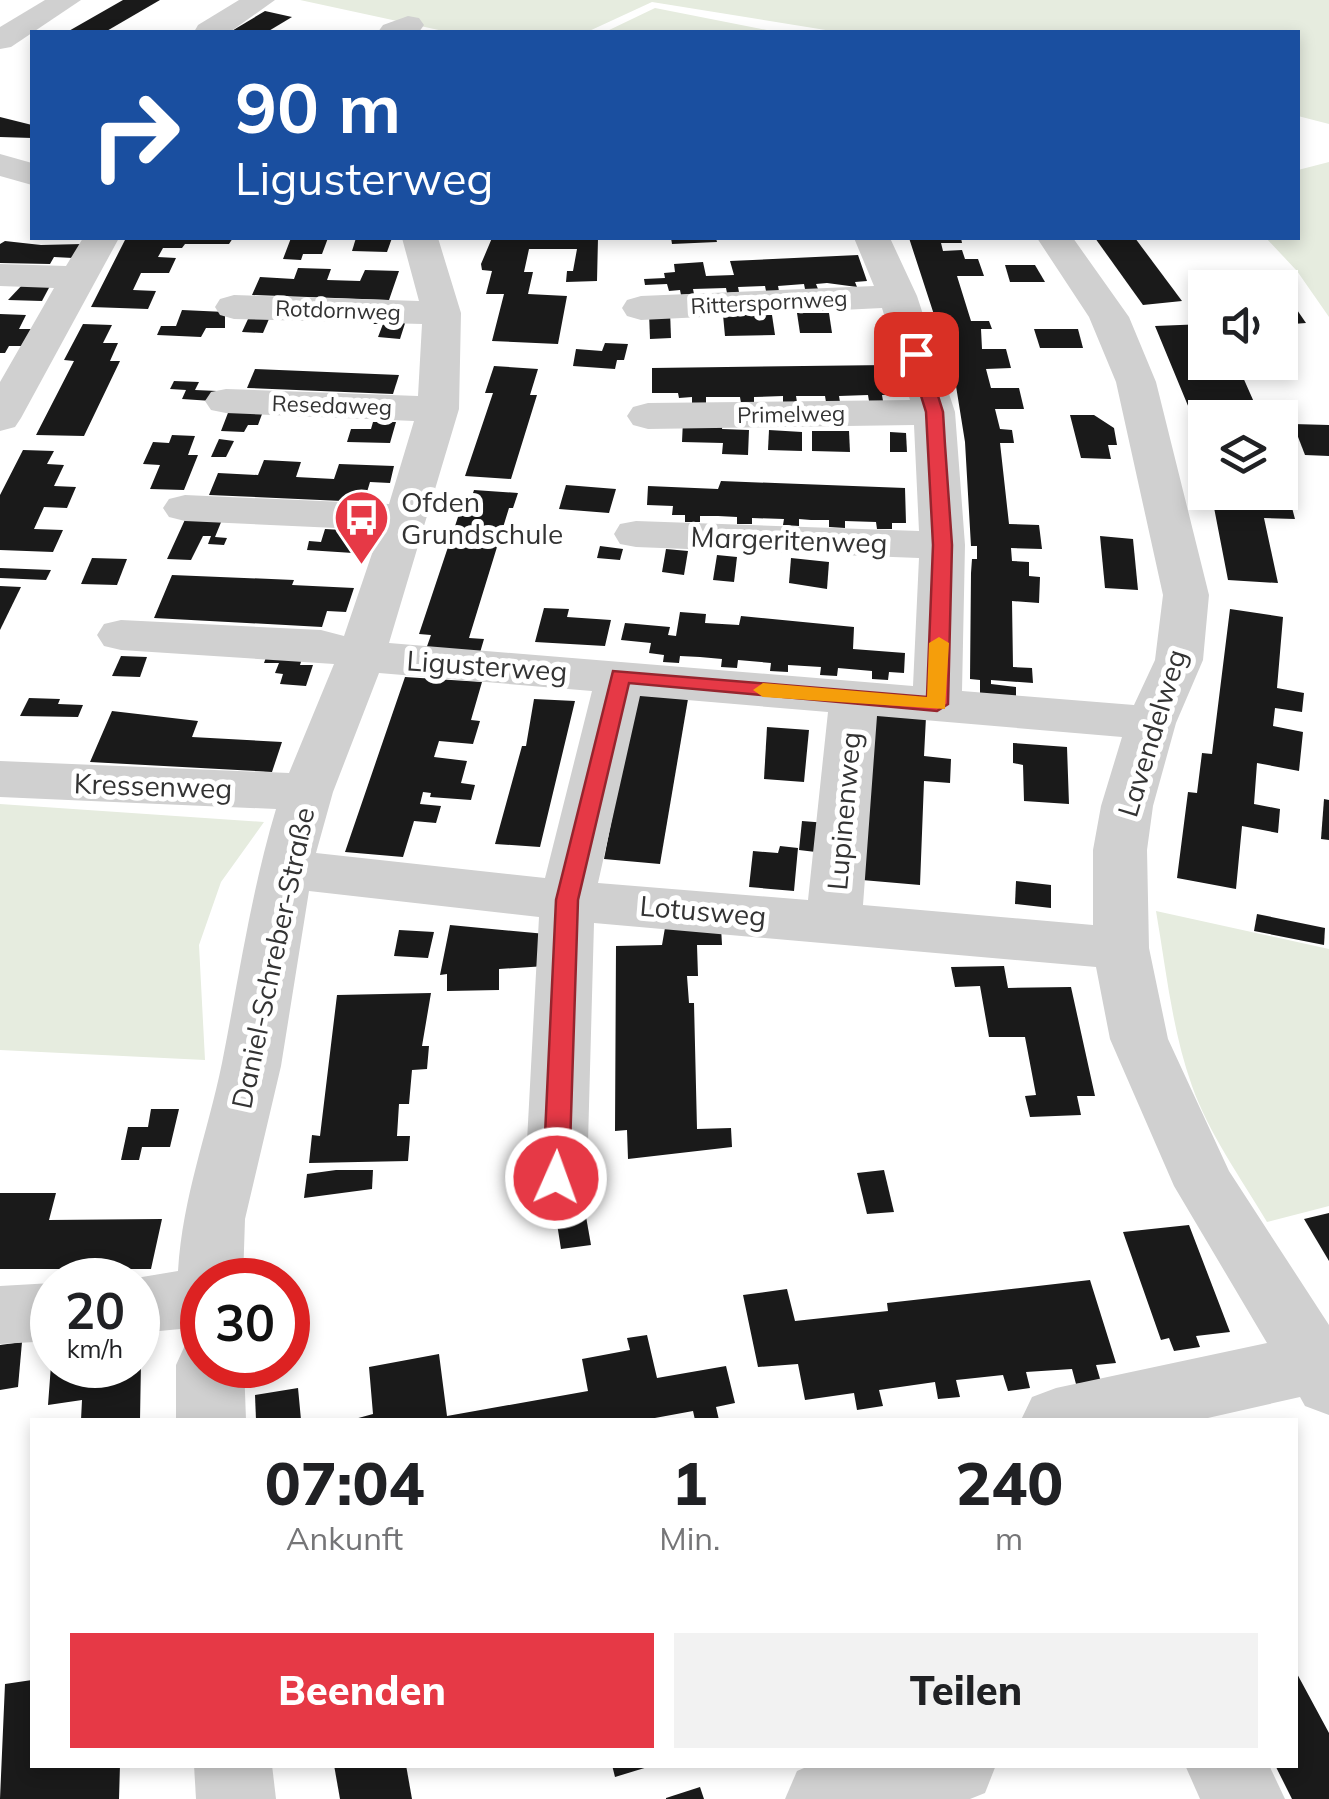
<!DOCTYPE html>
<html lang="de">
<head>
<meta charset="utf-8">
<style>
	:root { --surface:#fff; --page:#f2f2f2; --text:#202124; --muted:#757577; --accent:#e63946 }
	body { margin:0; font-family:Mulish,sans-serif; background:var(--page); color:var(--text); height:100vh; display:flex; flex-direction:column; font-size:38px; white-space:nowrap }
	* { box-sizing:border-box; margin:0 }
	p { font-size:32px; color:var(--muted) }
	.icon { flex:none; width:55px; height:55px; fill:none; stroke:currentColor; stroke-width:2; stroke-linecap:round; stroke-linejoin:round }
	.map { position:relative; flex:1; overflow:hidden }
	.panel { position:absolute; left:30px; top:1418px; width:1268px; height:350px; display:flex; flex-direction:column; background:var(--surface); border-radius:0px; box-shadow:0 5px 15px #0003 }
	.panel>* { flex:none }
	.banner { position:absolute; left:30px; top:30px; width:1270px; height:210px; border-radius:0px; box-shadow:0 5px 15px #0003; background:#1a4fa0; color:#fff; overflow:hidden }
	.tools { position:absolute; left:1188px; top:270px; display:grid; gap:20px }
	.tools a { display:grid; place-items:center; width:110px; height:110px; border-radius:0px; background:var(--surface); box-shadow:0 5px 15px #0003; font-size:50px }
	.speed { position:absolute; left:30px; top:1258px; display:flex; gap:20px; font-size:50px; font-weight:700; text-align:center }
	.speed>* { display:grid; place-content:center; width:130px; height:130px; border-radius:50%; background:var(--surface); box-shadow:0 5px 15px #0003; line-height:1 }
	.speed small { font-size:25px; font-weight:400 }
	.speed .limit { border:15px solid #d22; background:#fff; color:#111 }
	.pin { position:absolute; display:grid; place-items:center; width:85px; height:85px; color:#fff; margin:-42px; border-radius:20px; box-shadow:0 5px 15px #0006 }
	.me { position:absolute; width:110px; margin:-55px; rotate:2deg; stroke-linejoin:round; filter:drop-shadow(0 0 8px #0008) }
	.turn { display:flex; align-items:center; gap:35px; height:210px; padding:0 40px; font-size:45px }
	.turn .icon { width:130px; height:130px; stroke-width:2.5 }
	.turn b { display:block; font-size:70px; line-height:85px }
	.eta { display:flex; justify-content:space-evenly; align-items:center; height:170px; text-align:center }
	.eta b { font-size:60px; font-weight:800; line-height:70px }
	.action { display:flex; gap:20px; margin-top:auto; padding:20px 40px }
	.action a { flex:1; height:115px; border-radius:0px; background:var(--accent); color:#fff; font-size:40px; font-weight:800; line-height:115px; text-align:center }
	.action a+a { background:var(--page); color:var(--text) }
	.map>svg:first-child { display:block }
</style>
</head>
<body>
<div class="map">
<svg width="1329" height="1799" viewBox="0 0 1329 1799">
	<rect width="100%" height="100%" fill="#fff"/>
	<g fill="#e6ecdf">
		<polygon points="300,0 1329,0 1329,124 1298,116 1298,32 838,32 652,2 587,32 448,32"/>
		<polygon points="655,8 777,32 605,32"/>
		<polygon points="1329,162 1329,317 1297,271 1266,238 1298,238 1298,170"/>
		<polygon points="0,804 264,822 221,882 199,945 205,1060 0,1050"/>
		<path d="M1156,911L1329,949V1206L1267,1222C1241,1178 1209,1134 1192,1086C1172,1030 1166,969 1156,911Z"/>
	</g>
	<g fill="#1a1a1a">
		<polygon points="123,0 160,0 105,32 67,32"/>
		<polygon points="265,11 292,17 267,32 230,32"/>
		<polygon points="0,117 32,125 32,138 0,137"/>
		<polygon points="126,238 188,240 233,238 229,244 185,244 182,248 163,248 158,257 176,258 169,273 141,273 133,290 156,291 148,309 91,307"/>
		<polygon points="291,238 328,238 322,254 303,254 301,260 283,259"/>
		<polygon points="356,238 392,238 387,252 352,251"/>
		<polygon points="492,238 598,238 597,281 566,282 567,271 573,271 577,249 529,249 524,272 533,272 528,294 567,296 558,344 492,341 504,294 486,294 492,271 482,270 481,264"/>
		<polygon points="671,238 716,238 717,242 672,244"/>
		<polygon points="909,238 961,238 962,243 941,243 943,251 962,250 965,259 978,259 984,276 957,276 971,321 989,321 992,329 981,329 982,349 1006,349 1011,368 986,369 991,388 1019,388 1024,409 995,409 1000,429 1012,430 1014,443 1000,443 1009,524 1039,525 1042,549 1011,548 1012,561 1029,562 1029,576 1040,577 1039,603 1012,601 1013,667 1032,668 1033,683 991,680 991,684 1016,687 1016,700 980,697 980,680 970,679 971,573 972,559 977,559 977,546 971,546 965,442 947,330 939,330"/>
		<polygon points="1095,238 1135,238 1182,301 1143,305"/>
		<polygon points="5,241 41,245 82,244 73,258 54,257 50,264 0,263 0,244"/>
		<polygon points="858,255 867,281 855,282 857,287 827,283 816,284 818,289 805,289 804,284 778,286 779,291 766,291 765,286 738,287 739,292 727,293 726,288 693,289 694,294 681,295 680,290 669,291 667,284 645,285 644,279 665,278 664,273 675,272 674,264 703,262 706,276 734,275 730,261"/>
		<polygon points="1005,265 1035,265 1045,282 1010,282"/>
		<polygon points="298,268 331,269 327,280 360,281 365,270 399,271 389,300 252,295 260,277 294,279"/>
		<polygon points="24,283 51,284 42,301 8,300"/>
		<polygon points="1289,297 1295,307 1306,323 1280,325 1280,298"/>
		<polygon points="182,310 225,312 225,328 206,328 201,337 157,335 161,326 176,326"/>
		<polygon points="670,311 671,338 650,339 649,312"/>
		<polygon points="797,313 829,313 832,333 800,333"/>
		<polygon points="0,314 26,315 19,329 33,329 25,346 9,346 5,353 0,353"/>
		<polygon points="723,315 772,315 775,335 725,336"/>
		<polygon points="376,316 407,317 400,339 378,337 383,324 373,324"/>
		<polygon points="248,319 269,319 263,333 242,332"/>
		<polygon points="83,324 112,325 103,343 118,343 110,361 120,361 84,436 36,435 74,361 64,360"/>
		<polygon points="1205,324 1205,362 1213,362 1219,375 1242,375 1261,418 1205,418 1205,430 1198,430 1155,326"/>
		<polygon points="1034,329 1078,329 1083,348 1040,348"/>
		<polygon points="605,343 628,344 624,360 617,360 615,369 573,366 576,349 602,351"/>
		<polygon points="888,365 907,368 912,394 882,395 883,401 869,401 868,395 839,396 840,402 826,402 825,396 796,396 797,402 783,402 783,396 754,397 754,403 741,403 740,397 706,397 706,403 692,403 692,397 679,398 678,393 652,393 652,368"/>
		<polygon points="494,366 538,369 530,395 537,395 511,479 465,476 493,393 485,393"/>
		<polygon points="255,369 399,375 393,394 247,388"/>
		<polygon points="174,381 199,382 195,390 217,391 212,401 182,399 186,390 170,389"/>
		<polygon points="231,405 265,406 258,425 248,425 244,432 221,431"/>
		<polygon points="1070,415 1094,415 1114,428 1117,445 1108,445 1111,459 1081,458"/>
		<polygon points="683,420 723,422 722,429 749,430 748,455 722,454 723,443 682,442"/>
		<polygon points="373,422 396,422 390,443 347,442 351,429 371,429"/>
		<polygon points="1293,424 1329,425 1329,456 1305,455"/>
		<polygon points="769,430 802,432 802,451 768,450"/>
		<polygon points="812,431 849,431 850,452 812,451"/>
		<polygon points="890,432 906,433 907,452 890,452"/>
		<polygon points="172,435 195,436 188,455 198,455 184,490 150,489 160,465 143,464 153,442 169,443"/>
		<polygon points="219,439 234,441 226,457 211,457"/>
		<polygon points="23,450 54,451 47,464 64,465 54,486 76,487 67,508 44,507 34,529 63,530 53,552 0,550 0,495"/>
		<polygon points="264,460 301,462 296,477 334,479 339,464 394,466 390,483 370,482 364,502 209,495 218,473 258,475"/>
		<polygon points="721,481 905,488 906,523 892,523 892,529 877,529 876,522 845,521 845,528 829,527 829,520 811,520 799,519 799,526 783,525 784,519 752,518 752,524 737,524 737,517 718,516 700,516 700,522 685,522 685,515 672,515 673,506 647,505 648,486 718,489"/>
		<polygon points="566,485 616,489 609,513 559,509"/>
		<polygon points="1280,488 1287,489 1295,519 1264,518 1278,583 1228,580 1211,492 1280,492"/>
		<polygon points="474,490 518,493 513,508 509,508 469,638 484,639 479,656 425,652 431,635 419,634 462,505 469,505"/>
		<polygon points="188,513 224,515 215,537 227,538 224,545 208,544 211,536 203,536 191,560 167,559"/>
		<polygon points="325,529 360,531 353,553 307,550 309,541 321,542"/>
		<polygon points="1100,536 1133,539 1138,590 1105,588"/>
		<polygon points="600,546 623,549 620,560 597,558"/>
		<polygon points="666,549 688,551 684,575 662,572"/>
		<polygon points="717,555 737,557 734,582 713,580"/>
		<polygon points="92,558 127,559 117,585 81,584"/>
		<polygon points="791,558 829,562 827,589 789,583"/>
		<polygon points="0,568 51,570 46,580 0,578"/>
		<polygon points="172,575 294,580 292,585 354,588 346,612 327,611 322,627 154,618"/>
		<polygon points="0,586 21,587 0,630"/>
		<polygon points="544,608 569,609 567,617 611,620 605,646 535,642"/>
		<polygon points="1230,609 1283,617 1277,688 1304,693 1302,712 1275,708 1273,726 1303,732 1299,771 1257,763 1254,804 1280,809 1278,833 1242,826 1236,889 1177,878 1188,792 1197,793 1202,753 1212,754"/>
		<polygon points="680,612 706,614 705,623 739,625 741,616 854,627 853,649 905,653 904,673 889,672 888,680 872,679 872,671 838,668 837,676 820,675 821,667 788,665 788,672 770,671 771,663 738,660 737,668 721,667 722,659 700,657 680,656 679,663 663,662 664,655 649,653 651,643 621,640 625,623 670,627 668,635 676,636"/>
		<polygon points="270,646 305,649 300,665 313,665 306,686 280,684 283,674 275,673 279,663 264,663"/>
		<polygon points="121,656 147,657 140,677 112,676"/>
		<polygon points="405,677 482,682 471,720 480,721 473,744 439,741 434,757 467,761 461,783 475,785 471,800 430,797 431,793 423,792 420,804 441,806 436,823 414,821 403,857 345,852"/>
		<polygon points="636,695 688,699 660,864 604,859"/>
		<polygon points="29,698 60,699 58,704 83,705 78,717 20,716"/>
		<polygon points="534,699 575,701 540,847 495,844 522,746 526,746"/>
		<polygon points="112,711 198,721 192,737 282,742 272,772 90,762"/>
		<polygon points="873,713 926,717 924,756 951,759 950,783 924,781 920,885 862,880"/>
		<polygon points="767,727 809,730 804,782 764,779"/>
		<polygon points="1013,743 1067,747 1069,804 1024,801 1023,765 1013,763"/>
		<polygon points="1324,799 1329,800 1329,840 1321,839"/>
		<polygon points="802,821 827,823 824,853 799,850"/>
		<polygon points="780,846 798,848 794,891 749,887 753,851 778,853"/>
		<polygon points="1016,881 1051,885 1051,908 1015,904"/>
		<polygon points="1257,914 1325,928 1324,945 1254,931"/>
		<polygon points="666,922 721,927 722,945 697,945 698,976 687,976 689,1003 694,1003 697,1129 731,1128 732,1147 628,1159 627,1130 615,1131 616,946 662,945"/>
		<polygon points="450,925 546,934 546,966 499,969 499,990 447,991 447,974 440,975"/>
		<polygon points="399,930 434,932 428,958 394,956"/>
		<polygon points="1004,966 1008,988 1071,987 1095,1096 1077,1096 1081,1115 1030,1117 1025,1096 1036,1095 1025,1037 989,1037 980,986 955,987 951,967"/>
		<polygon points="431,993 422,1046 429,1046 427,1069 412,1070 409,1104 399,1104 397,1136 410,1136 408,1161 309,1163 312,1135 320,1136 337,995"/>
		<polygon points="151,1109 179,1109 170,1147 142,1147 139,1160 121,1160 128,1127 148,1127"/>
		<polygon points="336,1170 373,1170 372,1189 304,1198 307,1174"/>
		<polygon points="884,1170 894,1212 867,1214 857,1173"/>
		<polygon points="581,1188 591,1245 561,1249 552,1192"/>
		<polygon points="0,1193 56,1193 49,1220 162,1219 151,1269 0,1269"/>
		<polygon points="1329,1213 1329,1261 1304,1219"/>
		<polygon points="1189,1225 1230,1332 1196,1336 1200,1347 1174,1351 1169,1338 1161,1340 1123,1232"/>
		<polygon points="1090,1280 1116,1363 1096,1365 1101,1382 1076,1384 1072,1369 1026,1372 1030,1388 1008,1391 1003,1375 975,1378 956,1380 960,1397 938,1399 935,1382 879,1390 883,1406 857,1410 854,1393 805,1400 798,1364 758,1367 743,1295 787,1289 795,1321 888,1311 887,1303"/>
		<polygon points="647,1335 657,1378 726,1366 735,1403 716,1407 719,1420 695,1420 693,1411 644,1420 351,1420 373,1414 369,1367 439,1354 447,1416 588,1391 582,1359 630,1350 627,1338"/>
		<polygon points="22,1342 18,1387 0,1390 0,1345"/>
		<polygon points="141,1362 140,1420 81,1420 82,1400 48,1405 51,1365 89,1365 89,1370"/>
		<polygon points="298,1388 301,1420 256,1420 255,1395"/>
		<polygon points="1295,1670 1329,1733 1329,1799 1292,1799 1275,1765 1295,1765"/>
		<polygon points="32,1680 32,1765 120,1765 119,1799 0,1799 5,1684"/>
		<polygon points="334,1765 406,1765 412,1799 340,1799"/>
		<polygon points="612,1765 651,1765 651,1766 615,1777"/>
		<polygon points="700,1787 704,1799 666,1799 666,1798"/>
	</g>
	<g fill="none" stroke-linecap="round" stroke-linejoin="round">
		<g fill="#d0d0d0" fill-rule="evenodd">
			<polygon points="45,0 81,0 11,47 0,49 0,27"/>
			<polygon points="239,0 275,0 230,32 194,32 198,25"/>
			<polygon points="408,16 419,18 424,25 419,32 378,32 383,25"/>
			<polygon points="0,154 32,163 32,185 0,176"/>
			<polygon points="83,238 119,238 21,418 15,427 0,431 0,382 54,288 0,286 0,264 66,266"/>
			<path d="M402,238H438L461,313L459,409L389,643L913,686L919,558L636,547L620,544L614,534L620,524L636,521L919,531L914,425L648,429L633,425L627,416L633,407L648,403L910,400L882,308L641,320L627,316L622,308L627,300L641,296L874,286L854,238H890L917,296L955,412L965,545L962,691L1134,705L1155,660L1163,595L1116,382L1089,317L1037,238H1073L1129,317L1156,382L1209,595L1203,660L1176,723L1153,806L1147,850L1149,948L1168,1039L1229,1171L1329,1325V1415L1305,1406L1300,1397L1199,1420H1021L1032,1397L1056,1388L1267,1343L1174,1186L1110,1039L1096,967L594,923L587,1179L578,1197L556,1205L534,1197L525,1179L539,917L309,891L281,1066L245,1219L243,1280H202V1327L138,1333V1280H124L178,1271C183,1195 207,1136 222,1063C239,977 251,892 276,809L0,797V761L289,773L334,664L121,650L104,646L97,635L104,624L121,620L321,630L344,636L380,530L185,521L169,517L163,508L169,499L185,495L389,504L414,421L226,413L211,410L205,401L211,392L226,389L418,396L422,324L234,319L220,315L215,307L220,299L234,295L419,301ZM379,673L592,691L545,878L316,853L333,792ZM640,696L828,712L808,900L598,883ZM877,716L1122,737L1101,806L1093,850V925L863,905Z"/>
			<polygon points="52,1283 52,1341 0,1344 0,1286"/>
			<polygon points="202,1337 202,1365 244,1365 246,1420 176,1420 176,1365 186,1343"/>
			<polygon points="194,1765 272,1765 276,1799 196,1799"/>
			<polygon points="811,1765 996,1765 985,1793 970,1799 785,1799 797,1771"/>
			<polygon points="1185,1765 1269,1765 1285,1799 1200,1799"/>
		</g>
	</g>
	<polygon fill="#e63946" stroke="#96252e" stroke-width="2.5" points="916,349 925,354 943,412 945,445 952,545 948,704 937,711 629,683 578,900 569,1178 565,1186 556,1189 547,1186 543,1178 556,900 613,671 927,697 933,545 926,412 908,354"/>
	<polygon fill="#f59e0b" points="939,637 949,643 945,709 763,697 753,690 763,683 927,697 929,643"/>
	<defs>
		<symbol id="bus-pin" viewBox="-11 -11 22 30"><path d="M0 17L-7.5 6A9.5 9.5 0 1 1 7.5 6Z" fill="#e63946" stroke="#fff"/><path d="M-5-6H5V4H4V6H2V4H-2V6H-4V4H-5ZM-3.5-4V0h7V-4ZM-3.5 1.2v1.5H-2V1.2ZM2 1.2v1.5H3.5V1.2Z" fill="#fff"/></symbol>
	</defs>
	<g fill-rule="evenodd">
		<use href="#bus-pin" x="330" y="486" width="63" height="86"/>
	</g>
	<g text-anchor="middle" stroke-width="10" stroke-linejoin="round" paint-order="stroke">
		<g font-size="22" fill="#333" stroke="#fff">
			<text transform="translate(769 302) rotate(-3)" y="8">Ritterspornweg</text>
			<text transform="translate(338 310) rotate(2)" y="8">Rotdornweg</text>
			<text transform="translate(332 405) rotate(2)" y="8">Resedaweg</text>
			<text transform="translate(791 414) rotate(-1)" y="8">Primelweg</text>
		</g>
		<g font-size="28" fill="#333" stroke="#fff" text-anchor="start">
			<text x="401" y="512">Ofden<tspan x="401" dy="32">Grundschule</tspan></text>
		</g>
		<g font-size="28" fill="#333" stroke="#fff">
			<text transform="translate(789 540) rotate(2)" y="10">Margeritenweg</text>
			<text transform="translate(487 666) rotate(4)" y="10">Ligusterweg</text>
			<text transform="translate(1152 733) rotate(-73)" y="10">Lavendelweg</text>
			<text transform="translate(153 786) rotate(2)" y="10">Kressenweg</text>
			<text transform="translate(844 811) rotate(-85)" y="10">Lupinenweg</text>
			<text transform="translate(703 911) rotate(5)" y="10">Lotusweg</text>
			<text transform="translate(273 958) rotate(-78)" y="10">Daniel-Schreber-Straße</text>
		</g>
	</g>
</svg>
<div class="tools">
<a><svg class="icon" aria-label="sound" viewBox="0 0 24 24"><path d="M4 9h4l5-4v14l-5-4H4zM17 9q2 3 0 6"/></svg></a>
<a><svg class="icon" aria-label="layers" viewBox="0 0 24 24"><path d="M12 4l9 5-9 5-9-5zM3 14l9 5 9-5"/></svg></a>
</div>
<div class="speed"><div>20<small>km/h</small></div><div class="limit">30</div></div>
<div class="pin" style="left:916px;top:354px;background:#d93025"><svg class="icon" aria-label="arrive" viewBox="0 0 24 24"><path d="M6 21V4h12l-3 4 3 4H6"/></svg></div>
<svg class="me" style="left:556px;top:1178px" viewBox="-20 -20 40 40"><circle r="17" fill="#e63946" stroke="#fff" stroke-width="3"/><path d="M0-11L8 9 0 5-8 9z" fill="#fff"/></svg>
<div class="banner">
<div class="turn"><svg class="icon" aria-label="right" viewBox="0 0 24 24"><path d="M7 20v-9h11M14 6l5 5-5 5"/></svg><div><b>90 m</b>Ligusterweg</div></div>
</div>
<section class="panel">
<div class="eta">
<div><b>07:04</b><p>Ankunft</p></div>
<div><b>1</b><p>Min.</p></div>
<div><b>240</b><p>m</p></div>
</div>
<div class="action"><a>Beenden</a><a>Teilen</a></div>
</section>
</div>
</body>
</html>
